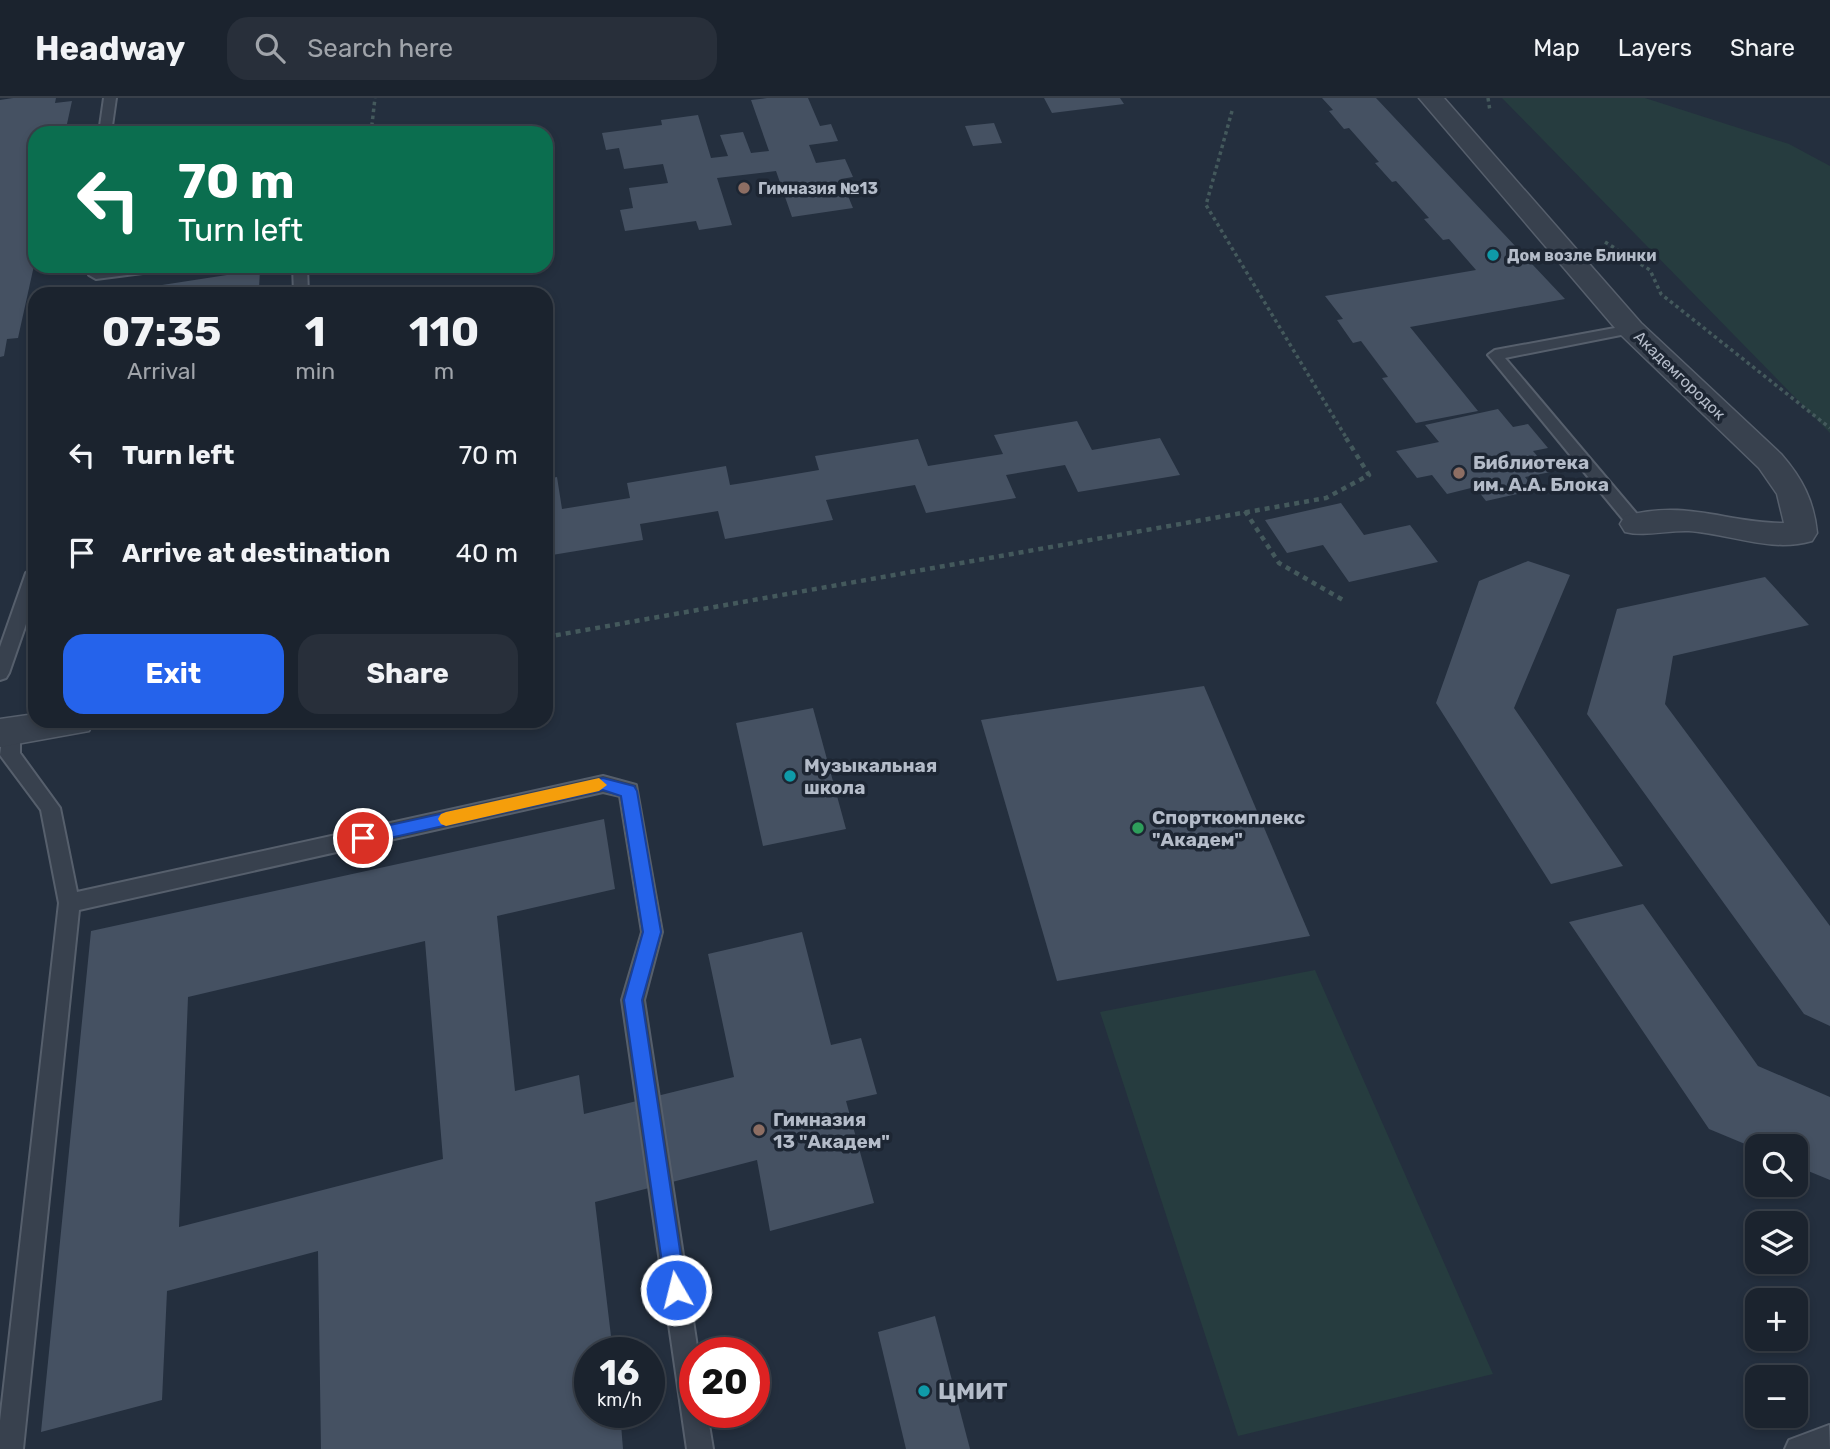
<!DOCTYPE html>
<html lang="en">
<head>
<meta charset="utf-8">
<style>
	:root { --surface:#1b232e; --page:#282f3a; --text:#f1f3f6; --muted:#a0a4aa; --line:#39404a; --accent:#2563eb }
	body { margin:0; font-family:Rubik,sans-serif; background:var(--page); color:var(--text); height:100vh; display:flex; flex-direction:column; font-size:26px; white-space:nowrap }
	* { box-sizing:border-box; margin:0 }
	p { font-size:23px; color:var(--muted) }
	.icon { flex:none; width:38px; height:38px; fill:none; stroke:currentColor; stroke-width:2; stroke-linecap:round; stroke-linejoin:round }
	.map { position:relative; flex:1; overflow:hidden }
	.drawer { position:absolute; left:28px; top:189px; width:525px; height:441px; display:flex; flex-direction:column; background:var(--surface); border-radius:21px; box-shadow:0 4px 10px #0003,0 0 0 2px var(--line) }
	.drawer>* { flex:none }
	.top-card { position:absolute; left:28px; top:28px; width:525px; height:147px; border-radius:21px; box-shadow:0 4px 10px #0003,0 0 0 2px var(--line); background:#0b6e4f; color:#fff; overflow:hidden }
	.tools { position:absolute; left:1745px; top:1036px; display:grid; gap:14px }
	.tools a { display:grid; place-items:center; width:63px; height:63px; border-radius:14px; background:var(--surface); box-shadow:0 4px 10px #0003,0 0 0 2px var(--line); font-size:35px }
	.speed { position:absolute; left:574px; top:1239px; display:flex; gap:14px; font-size:35px; font-weight:700; text-align:center }
	.speed>* { display:grid; place-content:center; width:91px; height:91px; border-radius:50%; background:var(--surface); box-shadow:0 4px 10px #0003,0 0 0 2px var(--line); line-height:1 }
	.speed small { font-size:18px; font-weight:400 }
	.speed .limit { border:10px solid #d22; background:#fff; color:#111 }
	.pin { position:absolute; display:grid; place-items:center; width:60px; height:60px; color:#fff; margin:-30px; border:4px solid #fff; border-radius:50%; box-shadow:0 2px 7px #0007 }
	.me { position:absolute; width:77px; margin:-38px; rotate:352deg; stroke-linejoin:round; filter:drop-shadow(0 0 5px #0008) }
	.turn { display:flex; align-items:center; gap:24px; height:147px; padding:0 35px; font-size:32px }
	.turn .icon { width:91px; height:91px; stroke-width:2.5 }
	.turn b { display:block; font-size:49px; line-height:60px }
	.eta { display:flex; justify-content:space-evenly; align-items:center; height:119px; text-align:center }
	.eta b { font-size:42px; font-weight:700; line-height:49px }
	.primary-button { display:flex; gap:14px; margin-top:auto; padding:14px 35px }
	.primary-button a { flex:1; height:80px; border-radius:21px; background:var(--accent); color:#fff; font-size:28px; font-weight:700; line-height:80px; text-align:center }
	.primary-button a+a { background:var(--page); color:var(--text) }
	ul { padding:0; list-style:none }
	li { display:flex; align-items:center; gap:21px; height:98px; padding:0 35px }
	li div { flex:1 }
	li b { display:block; font-size:26px }
	li em { font-style:normal }
	header { display:flex; align-items:center; gap:42px; box-sizing:border-box; height:98px; padding:0 35px; background:var(--surface); border-bottom:2px solid var(--line) }
	header strong { font-size:33px }
	nav { display:flex; gap:38px; margin-inline-start:auto; font-size:24px }
	.search { width:490px; height:63px; background:var(--page); display:flex; align-items:center; gap:18px; box-sizing:border-box; padding:0 24px; border-radius:21px; color:var(--muted); font-size:26px }
	.map>svg:first-child { display:block }
</style>
</head>
<body>
<header>
<strong>Headway</strong>
<div class="search"><svg class="icon" aria-label="search" viewBox="0 0 24 24"><circle cx="10" cy="10" r="6"/><path d="M15 15l6 6"/></svg>Search here</div>
<nav><a>Map</a><a>Layers</a><a>Share</a></nav>
</header>
<div class="map">
<svg width="1830" height="1351" viewBox="0 0 1830 1351">
	<rect width="100%" height="100%" fill="#242f3e"/>
	<g fill="#263c3f">
		<polygon points="1502,0 1645,0 1789,46 1830,68 1830,335"/>
		<polygon points="1315,872 1493,1276 1238,1338 1100,914"/>
	</g>
	<g fill="#455162" fill-rule="evenodd">
		<polygon points="13,0 56,0 55,5 72,3 65,35 35,35 35,163 18,240 7,241 4,258 0,259 0,2"/>
		<polygon points="767,0 808,0 820,28 831,26 838,43 809,47 816,65 845,61 853,79 841,81 853,110 792,119 776,73 717,80 732,127 699,132 696,123 625,133 620,112 633,110 629,90 668,85 663,66 624,71 619,50 606,52 602,35 662,27 661,22 698,17 711,60 728,58 720,37 743,34 751,55 769,53 751,2"/>
		<polygon points="1044,0 1120,0 1124,6 1052,15"/>
		<polygon points="1322,0 1376,0 1565,201 1410,229 1478,313 1416,325 1382,280 1388,279 1361,243 1353,245 1337,222 1343,221 1325,198 1476,172 1449,141 1443,142 1424,121 1429,120 1396,83 1392,84 1375,65 1379,64 1349,30 1344,31 1329,13 1333,12"/>
		<polygon points="994,25 1002,45 973,48 965,28"/>
		<polygon points="260,172 259,190 266,189 266,196 161,196 162,187"/>
		<polygon points="1498,311 1513,329 1528,326 1548,350 1533,353 1551,374 1525,379 1535,392 1486,403 1475,389 1447,396 1432,377 1417,380 1396,353 1439,344 1425,327"/>
		<polygon points="1077,323 1092,352 1160,340 1180,377 1078,394 1065,367 1006,377 1016,400 926,415 915,387 826,402 833,422 725,441 718,413 640,426 643,442 546,458 546,381 557,379 562,411 630,400 627,385 726,368 730,387 743,385 819,372 815,358 918,341 928,368 1003,356 994,337"/>
		<polygon points="1341,405 1364,437 1410,427 1438,464 1349,484 1323,447 1287,455 1265,422"/>
		<polygon points="1528,463 1570,477 1514,610 1623,768 1551,786 1436,605 1479,483"/>
		<polygon points="1765,479 1809,527 1673,558 1665,606 1830,828 1830,928 1804,916 1587,616 1617,511"/>
		<polygon points="1204,588 1310,838 1057,883 981,622"/>
		<polygon points="813,610 846,731 763,748 736,625"/>
		<path d="M604,721L615,791L497,818L515,993L579,977L584,1016L734,979L708,856L802,834L831,947L861,940L877,996L846,1003L874,1105L770,1133L757,1062L595,1104L613,1255H590V1314H620L623,1351H321L318,1153L167,1193L162,1302L41,1334L91,833ZM425,843L443,1061L179,1129L188,899Z"/>
		<polygon points="1643,806 1758,968 1830,999 1830,1082 1796,1068 1796,1048 1757,1048 1757,1051 1709,1031 1569,824"/>
		<polygon points="935,1218 970,1351 906,1351 878,1234"/>
	</g>
	<g fill="none" stroke-linecap="round" stroke-linejoin="round">
		<defs>
			<g id="lane">
				<polygon points="104,0 116,0 111,35 99,35"/>
				<polygon points="133,168 173,168 166,172 96,181 89,177 96,173"/>
				<polygon points="293,168 307,168 308,196 294,196"/>
				<polygon points="1631,227 1636,228 1638,231 1636,234 1505,260 1642,422 1644,426 1642,430 1630,430 1488,257 1495,252"/>
				<polygon points="35,469 35,500 9,575 6,580 0,582 0,549 26,475"/>
				<polygon points="11,626 18,628 20,633 20,655 60,710 77,794 603,678 636,687 662,834 644,902 698,1255 695,1255 695,1314 707,1314 713,1351 687,1351 622,902 642,834 620,698 603,694 79,812 23,1351 0,1351 0,1323 59,805 41,712 0,657 4,628"/>
				<polygon points="1829,1327 1830,1351 1785,1351 1789,1342"/>
			</g>
			<g id="street">
				<path d="M1419,0H1444L1641,225L1781,356C1802,380 1814,403 1817,435L1812,443C1771,455 1731,436 1689,433C1668,432 1645,439 1625,434L1620,426L1625,418C1687,401 1726,425 1784,425L1777,396L1759,370L1621,237Z"/>
				<polygon points="35,616 35,623 94,623 89,633 0,649 0,621"/>
			</g>
		</defs>
		<use href="#lane" stroke="#565f6c" stroke-width="4"/>
		<use href="#street" stroke="#565f6c" stroke-width="3"/>
		<g stroke="#44595c" stroke-width="3.5" stroke-dasharray="3.5 3.5" stroke-linecap="butt">
			<polyline points="1488,0 1490,13"/>
			<polyline points="1232,13 1206,107 1347,341"/>
			<polyline points="371,35 375,0"/>
			<polyline points="1605,144 1650,172 1661,196 1830,330"/>
		</g>
		<g stroke="#44595c" stroke-width="4.5" stroke-dasharray="5 5" stroke-linecap="butt">
			<polyline points="1245,413 1279,465 1343,502"/>
			<polyline points="546,539 1326,400 1369,377 1346,340"/>
		</g>
		<use href="#lane" fill="#38414e" fill-rule="evenodd"/>
		<use href="#street" fill="#38414e" fill-rule="evenodd"/>
	</g>
	<polygon fill="#2563eb" stroke="#184099" stroke-width="2" points="603,680 634,688 637,693 661,834 642,902 686,1192 683,1200 676,1203 669,1200 666,1192 624,902 643,834 621,698 603,692 363,746 357,744 355,740 357,735 363,733"/>
	<polygon fill="#f59e0b" points="599,680 607,687 599,693 446,728 441,726 438,721 441,716 446,714"/>
	<g fill="#8d6e63" stroke="#1d2633" stroke-width="2.5">
		<circle cx="744" cy="90" r="7"/>
		<circle cx="1459" cy="375" r="7"/>
		<circle cx="759" cy="1032" r="7"/>
	</g>
	<g fill="#0f9aa8" stroke="#1d2633" stroke-width="2.5">
		<circle cx="1493" cy="157" r="7"/>
		<circle cx="790" cy="678" r="7"/>
		<circle cx="924" cy="1293" r="7"/>
	</g>
	<circle fill="#2e9e5b" stroke="#1d2633" stroke-width="2.5" cx="1138" cy="730" r="7"/>
	<g text-anchor="middle" stroke-width="7" stroke-linejoin="round" paint-order="stroke">
		<g font-size="16" font-weight="bold" fill="#b4bcc9" stroke="#1d2633" text-anchor="start">
			<text x="758" y="96">Гимназия №13</text>
			<text x="1507" y="163">Дом возле Блинки</text>
		</g>
		<g font-size="16" fill="#b4bcc9" stroke="#1d2633">
			<text transform="translate(1680 277) rotate(44)" y="6">Академгородок</text>
		</g>
		<g font-size="19" font-weight="bold" fill="#b4bcc9" stroke="#1d2633" text-anchor="start">
			<text x="1473" y="371">Библиотека<tspan x="1473" dy="22">им. А.А. Блока</tspan></text>
			<text x="804" y="674">Музыкальная<tspan x="804" dy="22">школа</tspan></text>
			<text x="1152" y="726">Спорткомплекс<tspan x="1152" dy="22">"Академ"</tspan></text>
			<text x="773" y="1028">Гимназия<tspan x="773" dy="22">13 "Академ"</tspan></text>
		</g>
		<g font-size="23" font-weight="bold" fill="#b4bcc9" stroke="#1d2633" text-anchor="start">
			<text x="938" y="1301">ЦМИТ</text>
		</g>
	</g>
</svg>
<div class="tools">
<a><svg class="icon" aria-label="search" viewBox="0 0 24 24"><circle cx="10" cy="10" r="6"/><path d="M15 15l6 6"/></svg></a>
<a><svg class="icon" aria-label="layers" viewBox="0 0 24 24"><path d="M12 4l9 5-9 5-9-5zM3 14l9 5 9-5"/></svg></a>
<a>+</a>
<a>−</a>
</div>
<div class="speed"><div>16<small>km/h</small></div><div class="limit">20</div></div>
<div class="pin" style="left:363px;top:740px;background:#d93025"><svg class="icon" aria-label="arrive" viewBox="0 0 24 24"><path d="M6 21V4h12l-3 4 3 4H6"/></svg></div>
<svg class="me" style="left:676px;top:1192px" viewBox="-20 -20 40 40"><circle r="17" fill="#2563eb" stroke="#fff" stroke-width="3"/><path d="M0-11L8 9 0 5-8 9z" fill="#fff"/></svg>
<div class="top-card">
<div class="turn"><svg class="icon" aria-label="left" viewBox="0 0 24 24"><path d="M17 20v-9H6M10 6l-5 5 5 5"/></svg><div><b>70 m</b>Turn left</div></div>
</div>
<section class="drawer">
<div class="eta">
<div><b>07:35</b><p>Arrival</p></div>
<div><b>1</b><p>min</p></div>
<div><b>110</b><p>m</p></div>
</div>
<ul>
<li><svg class="icon" aria-label="left" viewBox="0 0 24 24"><path d="M17 20v-9H6M10 6l-5 5 5 5"/></svg><div><b>Turn left</b></div><em>70 m</em></li>
<li><svg class="icon" aria-label="arrive" viewBox="0 0 24 24"><path d="M6 21V4h12l-3 4 3 4H6"/></svg><div><b>Arrive at destination</b></div><em>40 m</em></li>
</ul>
<div class="primary-button"><a>Exit</a><a>Share</a></div>
</section>
</div>
</body>
</html>
